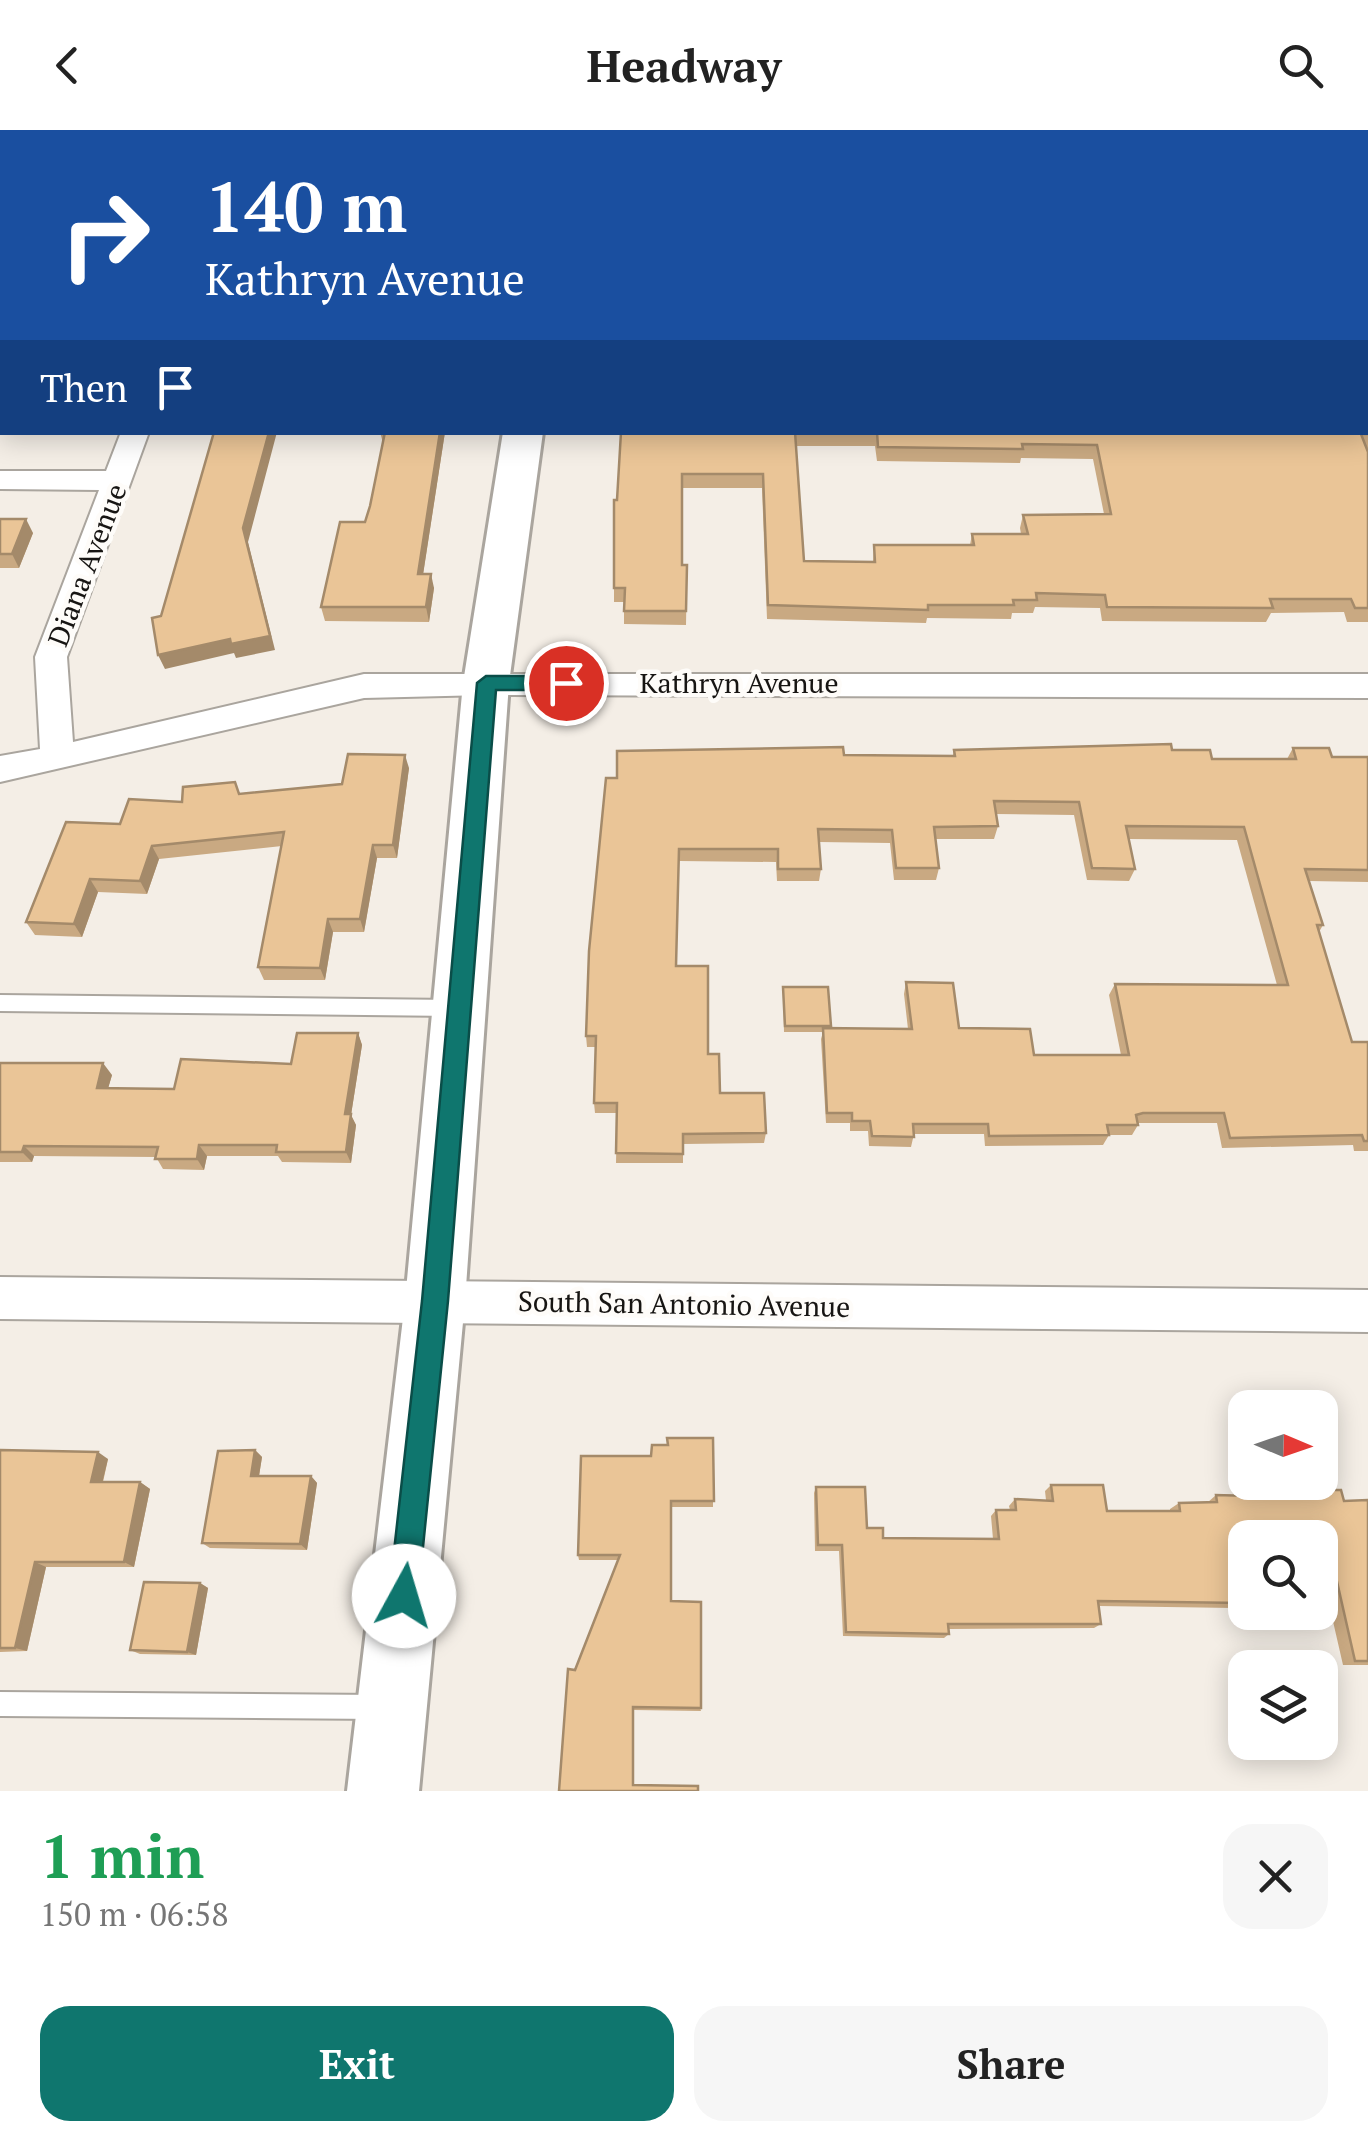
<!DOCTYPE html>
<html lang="en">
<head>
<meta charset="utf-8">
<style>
	:root { --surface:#fff; --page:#f6f6f6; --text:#222; --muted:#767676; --accent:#0f766e }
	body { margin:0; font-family:"PT Serif",serif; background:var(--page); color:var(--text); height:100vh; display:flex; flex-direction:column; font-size:38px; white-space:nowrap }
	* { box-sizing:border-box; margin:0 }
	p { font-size:32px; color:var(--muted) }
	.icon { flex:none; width:55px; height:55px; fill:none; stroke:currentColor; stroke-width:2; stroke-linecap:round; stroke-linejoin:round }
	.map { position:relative; height:1661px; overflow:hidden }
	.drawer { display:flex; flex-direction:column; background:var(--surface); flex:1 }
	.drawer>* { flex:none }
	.guide { position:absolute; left:0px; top:0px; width:1370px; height:305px; box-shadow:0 5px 25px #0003; background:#1a4fa0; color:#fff; overflow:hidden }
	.needle { width:65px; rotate:92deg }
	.controls { position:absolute; left:1228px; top:1260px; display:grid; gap:20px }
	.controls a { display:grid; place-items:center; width:110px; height:110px; border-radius:20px; background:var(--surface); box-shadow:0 5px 25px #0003; font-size:50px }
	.pin { position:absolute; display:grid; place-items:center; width:85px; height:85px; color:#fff; margin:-42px; border:5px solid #fff; border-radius:50%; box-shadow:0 2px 10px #0007 }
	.me { position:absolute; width:110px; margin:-55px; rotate:6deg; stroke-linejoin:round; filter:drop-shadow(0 0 8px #0008) }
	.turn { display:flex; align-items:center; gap:35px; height:210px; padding:0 40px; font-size:45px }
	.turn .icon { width:130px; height:130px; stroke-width:2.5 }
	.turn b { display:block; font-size:70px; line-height:85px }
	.then { display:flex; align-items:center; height:95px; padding:0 40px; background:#0003; gap:20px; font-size:38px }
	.round { display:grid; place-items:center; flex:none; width:105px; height:105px; border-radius:30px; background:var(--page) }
	.summary { display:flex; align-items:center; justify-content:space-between; height:170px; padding:0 40px }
	h1 { font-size:60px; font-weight:800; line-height:75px; color:#1e9e55 }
	.cta { display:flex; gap:20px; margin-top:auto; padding:20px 40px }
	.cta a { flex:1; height:115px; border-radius:30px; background:var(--accent); color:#fff; font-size:40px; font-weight:800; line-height:115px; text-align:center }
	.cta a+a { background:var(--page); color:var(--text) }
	header { display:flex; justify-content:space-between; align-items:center; height:130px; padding:0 40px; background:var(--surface); font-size:45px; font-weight:800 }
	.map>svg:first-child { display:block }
</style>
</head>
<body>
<header><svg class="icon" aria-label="back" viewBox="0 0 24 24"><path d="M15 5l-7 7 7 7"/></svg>Headway<svg class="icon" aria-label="search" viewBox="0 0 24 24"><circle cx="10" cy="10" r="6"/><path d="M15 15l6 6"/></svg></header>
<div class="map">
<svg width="1368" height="1661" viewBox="0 0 1368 1661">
	<rect width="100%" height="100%" fill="#f4eee6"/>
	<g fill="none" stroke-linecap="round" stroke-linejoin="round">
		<defs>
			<g id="lane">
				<polygon points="0,865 454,870 460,873 463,878 460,883 454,886 0,881"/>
				<polygon points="0,1562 381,1565 389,1569 393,1577 389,1585 381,1589 0,1586"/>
			</g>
			<g id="street">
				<rect x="0" y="108" width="2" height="14"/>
				<polygon points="121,302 149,302 67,527 73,612 364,544 1368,544 1368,568 486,565 364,568 0,652 0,626 40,619 35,527 99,360 0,359 0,341 106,341"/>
				<polygon points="0,1147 1368,1160 1368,1202 0,1189"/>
			</g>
			<polygon id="secondary" points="503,302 543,302 509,553 465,1171 419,1661 347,1661 405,1171 463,553"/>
		</defs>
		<use href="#lane" stroke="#aaa59e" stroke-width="4"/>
		<use href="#street" stroke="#aaa59e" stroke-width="4"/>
		<use href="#secondary" stroke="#aaa59e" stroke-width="6"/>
		<use href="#lane" fill="#fff" fill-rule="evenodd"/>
		<use href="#street" fill="#fff" fill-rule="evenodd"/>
		<use href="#secondary" fill="#fff" fill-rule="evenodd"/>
	</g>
	<g fill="#c9a982" fill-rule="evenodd">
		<polygon points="0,0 161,0 160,2 2,2 2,84 0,84"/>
		<polygon points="1284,0 1368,0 1368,75 1368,2 1285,2"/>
		<rect x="0" y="145" width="2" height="151"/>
		<path d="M1368,267V318H1366L1368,323V492H1347L1344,482L1271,483L1266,492L1102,491L1100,478L1035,477L1033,483H1012L1011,489L927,488L926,493L767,489L762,358H682V435H687L686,495L624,494V472H614V458L621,302ZM796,316H875L877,331L1020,333L1021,328L1093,329L1104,384L1023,385L1020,398L1021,404H972L970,415H874L873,432L804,431Z"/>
		<polygon points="380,302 445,302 423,444 434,458 429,492 325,491 321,477 365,392 370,376 383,313"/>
		<polygon points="0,389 33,403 19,438 0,438"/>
		<polygon points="1293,618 1332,627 1368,627 1368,752 1309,751 1323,795 1319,802 1352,912 1368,912 1368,1021 1354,1021 1353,1015 1222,1018 1217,993 1138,993 1138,995 1132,1005 1109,1005 1103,1015 985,1016 984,1004 914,1004 911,1017 869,1016 868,1001 850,1001 850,993 826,993 821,909 823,902 784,902 783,857 831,896 830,898 908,899 904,864 906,852 959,898 1034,925 1121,925 1109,865 1115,854 1277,855 1237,710 1129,709 1135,739 1129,751 1087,750 1074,685 996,684 998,696 994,709 936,709 939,738 936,750 894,750 890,713 819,712 821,739 819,751 777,751 776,732 679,731 676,836 708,924 720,963 766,1003 764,1013 683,1014 683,1033 616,1033 617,983 595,983 594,973 596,917 587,917 586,906 617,648 844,625 953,626 954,620 1172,620 1212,629 1287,629"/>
		<polygon points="409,638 397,728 377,728 364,802 333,802 325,850 264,850 258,837 282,716 159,729 147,764 98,762 82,807 35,805 26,792 120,694 182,672 342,654"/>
		<polygon points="358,903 362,915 351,985 356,995 351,1033 282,1032 278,1026 207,1026 204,1040 163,1039 156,1027 34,1026 32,1032 0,1032 0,933 112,945 108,958 174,959 291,934"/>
		<polygon points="713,1308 713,1377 671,1377 671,1471 701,1581 634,1580 559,1661 575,1540 618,1430 579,1430 578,1425 651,1326 667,1315"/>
		<polygon points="0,1320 108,1329 103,1352 140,1352 150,1359 134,1437 46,1437 27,1521 0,1522"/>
		<polygon points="255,1320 262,1327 259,1346 311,1346 317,1353 307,1420 210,1418 202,1413"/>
		<polygon points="1051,1355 1107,1381 1170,1381 1170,1379 1179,1373 1207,1373 1216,1365 1284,1366 1294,1360 1344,1371 1368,1370 1368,1535 1343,1535 1321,1439 1320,1439 1320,1408 1245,1408 1245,1437 1237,1437 1243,1473 1234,1478 1099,1476 1101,1494 1094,1498 949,1499 949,1504 944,1508 843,1506 839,1421 815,1421 814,1363 816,1357 867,1398 883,1408 993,1409 991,1386 996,1380 1010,1380 1009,1376 1015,1369 1046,1370 1045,1361"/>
		<polygon points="200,1453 208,1458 196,1525 140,1524 130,1520"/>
	</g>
	<g fill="#a48a6a">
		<polygon points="269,302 277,302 248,412 275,520 236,528 234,523 165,539 158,525 230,509 243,398"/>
		<polygon points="440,302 445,302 421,458 418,444"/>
		<polygon points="26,389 33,403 19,438 12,424"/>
		<polygon points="431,444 434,458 429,492 426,477"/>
		<polygon points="405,625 409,638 397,728 393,715"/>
		<polygon points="373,715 377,728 364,802 360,789"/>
		<polygon points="152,716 159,729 147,764 140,751"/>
		<polygon points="90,749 98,762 82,807 74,794"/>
		<polygon points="328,789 333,802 325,850 320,838"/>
		<polygon points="358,903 362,915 351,985 356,995 351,1033 346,1022 345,984"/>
		<polygon points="103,933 112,945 105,969 97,958"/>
		<polygon points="199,1015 207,1026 204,1040 197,1029"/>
		<polygon points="24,1016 34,1026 32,1032 22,1022"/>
		<polygon points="255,1320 262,1327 258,1352 251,1346"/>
		<polygon points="98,1322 108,1329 101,1358 91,1352"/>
		<polygon points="311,1346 317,1353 307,1420 300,1414"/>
		<polygon points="140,1352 150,1359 134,1437 124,1432"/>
		<polygon points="35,1432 46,1437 27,1521 15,1518"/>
		<polygon points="200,1453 208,1458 196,1525 187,1522"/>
	</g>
	<g fill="#eac597" stroke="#a48a6a" stroke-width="2.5">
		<polygon points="0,0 150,0 149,2 2,2 2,69 0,69"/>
		<polygon points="284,0 489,0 488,2 283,2"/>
		<rect x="860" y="0" width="66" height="2"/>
		<polygon points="1295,0 1368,0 1368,61 1368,2 1297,2"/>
		<rect x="0" y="145" width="2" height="136"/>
		<polygon points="1368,267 1368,304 1361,304 1368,322 1368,478 1355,478 1351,469 1270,469 1273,478 1107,477 1105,465 1036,463 1037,470 1013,470 1014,475 928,475 928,480 768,475 763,344 682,344 682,435 687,435 686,481 624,481 625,458 614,458 614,370 617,370 621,302 795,302 804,431 875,432 874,415 974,415 972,404 1028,404 1023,385 1111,384 1097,315 1022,314 1023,319 878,317 877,302 1368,302"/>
		<polygon points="214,302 269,302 243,398 270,506 231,514 230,509 158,525 152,488 161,486"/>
		<polygon points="385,302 440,302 418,444 431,444 426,477 321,477 340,392 365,392 370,376"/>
		<polygon points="0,389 26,389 12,424 0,424"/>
		<polygon points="1171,614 1172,620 1210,620 1212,629 1296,629 1293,618 1329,618 1332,627 1368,627 1368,740 1305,739 1323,795 1317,795 1352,912 1368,912 1368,1011 1364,1011 1362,1005 1230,1008 1224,983 1143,983 1136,985 1138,995 1107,995 1109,1005 989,1006 988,994 913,994 914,1007 872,1006 870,991 852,991 852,983 827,983 823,898 912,899 906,852 953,853 959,898 1030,899 1034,925 1129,925 1115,854 1288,855 1244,697 1126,696 1135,739 1092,738 1079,672 994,671 998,696 934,697 939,738 896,738 892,700 818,699 821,739 778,739 778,719 679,719 676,836 708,836 708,924 719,924 720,963 764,963 766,1003 683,1004 683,1024 616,1023 617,973 594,973 596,906 586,906 589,821 606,648 617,648 617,621 843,617 844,625 955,626 954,620"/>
		<polygon points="348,624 405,625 393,715 373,715 360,789 328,789 320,838 258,837 284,702 152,716 140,751 90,749 74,794 26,792 66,692 120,694 129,669 182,672 183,657 235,652 239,664 342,654"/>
		<polygon points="783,857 828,857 831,896 785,896"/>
		<polygon points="297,903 358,903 345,984 351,984 346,1022 276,1022 277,1015 199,1015 197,1029 155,1029 158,1017 24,1016 22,1022 0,1022 0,933 103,933 97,958 174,959 181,929 291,934"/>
		<polygon points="667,1308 713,1308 714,1371 671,1371 671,1471 701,1472 701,1578 633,1577 633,1655 698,1656 698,1661 559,1661 568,1539 575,1540 620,1425 578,1425 581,1326 651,1326 652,1315 668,1315"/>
		<polygon points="0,1320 98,1322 91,1352 140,1352 124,1432 35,1432 15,1518 0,1518"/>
		<polygon points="255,1320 251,1346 311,1346 300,1414 202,1413 218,1321"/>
		<polygon points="1051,1355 1103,1355 1107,1381 1180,1381 1179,1373 1217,1372 1216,1365 1296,1367 1294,1360 1341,1360 1344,1371 1368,1370 1368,1531 1355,1531 1333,1434 1320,1433 1320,1408 1245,1408 1245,1432 1236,1432 1243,1473 1098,1471 1101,1494 948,1494 949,1504 846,1502 842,1415 818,1415 816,1357 865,1357 867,1398 883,1398 883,1408 999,1409 996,1380 1016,1380 1015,1369 1053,1371"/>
		<polygon points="144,1452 200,1453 187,1522 130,1520"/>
	</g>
	<polygon fill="#0f766e" stroke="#0a4d48" stroke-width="2.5" points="486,546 566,546 575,553 566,560 496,560 448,1171 418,1466 414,1477 404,1481 393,1477 389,1466 422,1171 477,553"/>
	<g text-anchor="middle" stroke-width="9" stroke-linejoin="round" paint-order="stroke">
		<g font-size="28" fill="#171513" stroke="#fefcf9">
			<text transform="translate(87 435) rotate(-69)" y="10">Diana Avenue</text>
			<text x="739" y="563">Kathryn Avenue</text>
			<text transform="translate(684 1174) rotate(1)" y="10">South San Antonio Avenue</text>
		</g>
	</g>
</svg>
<div class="controls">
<a><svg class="needle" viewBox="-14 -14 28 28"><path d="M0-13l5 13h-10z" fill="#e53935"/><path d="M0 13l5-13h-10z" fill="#767676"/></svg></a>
<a><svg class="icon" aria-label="search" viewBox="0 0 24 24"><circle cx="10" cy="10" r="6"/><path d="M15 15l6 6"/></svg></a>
<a><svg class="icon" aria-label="layers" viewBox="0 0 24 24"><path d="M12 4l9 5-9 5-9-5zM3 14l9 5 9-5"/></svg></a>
</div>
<div class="pin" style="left:566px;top:553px;background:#d93025"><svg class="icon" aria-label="arrive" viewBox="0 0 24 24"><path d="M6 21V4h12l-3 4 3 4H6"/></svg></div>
<svg class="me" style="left:404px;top:1466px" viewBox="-20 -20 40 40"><circle r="19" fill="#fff"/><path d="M0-13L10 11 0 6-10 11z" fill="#0f766e"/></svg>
<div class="guide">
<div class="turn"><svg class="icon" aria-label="right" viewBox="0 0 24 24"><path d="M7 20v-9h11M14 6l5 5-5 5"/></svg><div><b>140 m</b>Kathryn Avenue</div></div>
<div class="then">Then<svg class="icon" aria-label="arrive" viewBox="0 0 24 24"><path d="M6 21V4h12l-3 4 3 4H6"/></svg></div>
</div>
</div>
<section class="drawer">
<div class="summary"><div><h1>1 min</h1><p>150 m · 06:58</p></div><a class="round"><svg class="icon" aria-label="close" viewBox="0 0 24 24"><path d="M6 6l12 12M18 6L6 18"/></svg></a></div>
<div class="cta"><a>Exit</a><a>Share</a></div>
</section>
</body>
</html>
